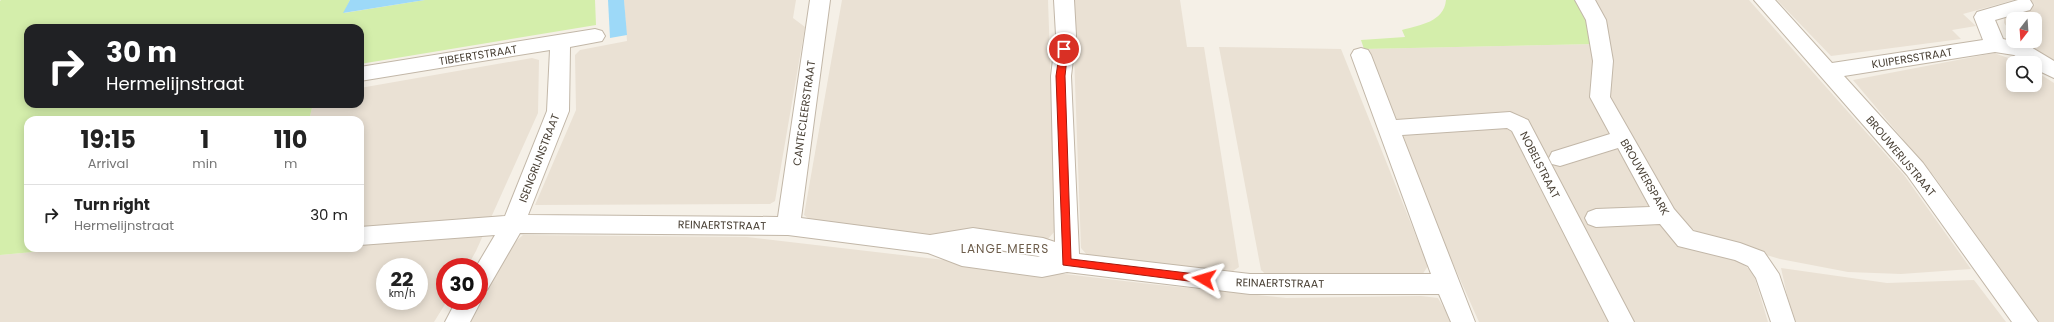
<!DOCTYPE html>
<html lang="en">
<head>
<meta charset="utf-8">
<style>
	:root { --surface:#fff; --page:#f2f2f2; --text:#222; --muted:#767676; --line:#e0e0e0 }
	body { margin:0; font-family:Poppins,sans-serif; background:var(--page); color:var(--text); height:100vh; display:flex; flex-direction:column; font-size:15px; white-space:nowrap }
	* { box-sizing:border-box; margin:0 }
	p { font-size:13px; color:var(--muted) }
	.icon { flex:none; width:22px; height:22px; fill:none; stroke:currentColor; stroke-width:2; stroke-linecap:round; stroke-linejoin:round }
	.map { position:relative; flex:1; overflow:hidden }
	.side { position:absolute; left:24px; top:116px; width:340px; height:136px; display:flex; flex-direction:column; background:var(--surface); border-radius:12px; box-shadow:0 2px 10px #0003 }
	.side>* { flex:none }
	.banner { position:absolute; left:24px; top:24px; width:340px; height:84px; border-radius:12px; box-shadow:0 2px 10px #0003; background:#202124; color:#fff; overflow:hidden }
	.needle { width:26px; rotate:197deg }
	.controls { position:absolute; left:2006px; top:12px; display:grid; gap:8px }
	.controls a { display:grid; place-items:center; width:36px; height:36px; border-radius:8px; background:var(--surface); box-shadow:0 2px 10px #0003; font-size:20px }
	.speed { position:absolute; left:376px; top:258px; display:flex; gap:8px; font-size:20px; font-weight:700; text-align:center }
	.speed>* { display:grid; place-content:center; width:52px; height:52px; border-radius:50%; background:var(--surface); box-shadow:0 2px 10px #0003; line-height:1 }
	.speed small { font-size:10px; font-weight:400 }
	.speed .limit { border:6px solid #d22; background:#fff; color:#111 }
	.pin { position:absolute; display:grid; place-items:center; width:34px; height:34px; color:#fff; margin:-17px; border:2px solid #fff; border-radius:50%; box-shadow:0 1px 4px #0007 }
	.me { position:absolute; width:44px; margin:-22px; rotate:277deg; stroke-linejoin:round; filter:drop-shadow(0 0 3px #0008) }
	.turn { display:flex; align-items:center; gap:14px; height:84px; padding:0 16px; font-size:18px }
	.turn .icon { width:52px; height:52px; stroke-width:2.5 }
	.turn b { display:block; font-size:28px; line-height:34px }
	.eta { display:flex; justify-content:space-evenly; align-items:center; height:68px; text-align:center }
	.eta b { font-size:24px; font-weight:700; line-height:28px }
	ul { padding:0; list-style:none }
	li { display:flex; align-items:center; gap:12px; height:60px; padding:0 16px; border-top:1px solid var(--line) }
	li div { flex:1 }
	li b { display:block; font-size:15px }
	li em { font-style:normal }
	.map>svg:first-child { display:block }
</style>
</head>
<body>
<div class="map">
<svg width="2054" height="322" viewBox="0 0 2054 322">
	<rect width="100%" height="100%" fill="#f5f0e7"/>
	<g fill="#eae1d4" fill-rule="evenodd">
		<polygon points="624,0 796,0 793,18 805,27 775,201 770,204 535,205 576,110 575,55 580,50 627,41"/>
		<polygon points="842,0 1048,0 1056,230 1046,241 941,237 813,222 804,215"/>
		<polygon points="1072,0 1180,0 1187,47 1204,47 1239,267 1230,273 1088,256 1081,248"/>
		<polygon points="1591,0 1749,0 1904,175 1971,269 1901,274 1848,272 1780,259 1705,237 1676,218 1604,94"/>
		<polygon points="1777,0 2014,0 1963,14 1976,26 1952,30 1961,39 1831,56"/>
		<polygon points="2028,0 2054,0 2054,64 2020,41 2035,41 2035,19 2013,19 2013,36 2004,23 2004,17 2035,5"/>
		<polygon points="1595,44 1590,95 1676,244 1735,258 1753,272 1768,322 1479,322 1447,250 1364,49"/>
		<polygon points="1219,47 1341,49 1428,266 1422,275 1272,280 1261,270"/>
		<polygon points="1994,53 2023,63 2013,63 2013,85 2035,85 2035,71 2054,83 2054,322 2039,322 1934,176 1853,80"/>
		<path d="M532,58L539,60L538,113L476,251L467,267H445V301H447L434,322H0V255L77,248H360V120H309L313,104H360V88ZM385,267H419V301H385Z"/>
		<polygon points="523,235 747,237 1150,284 1286,298 1421,296 1438,298 1452,322 467,322 507,249"/>
		<polygon points="1781,268 1887,283 1974,280 2006,322 1793,322"/>
	</g>
	<g fill="#d4eeab">
		<polygon points="1,0 350,0 344,13 425,0 595,0 596,25 360,64 360,28 28,28 28,104 313,104 309,120 28,120 28,248 77,248 0,255 0,1"/>
		<path d="M1446,0H1579L1595,44L1364,49L1361,40L1405,37L1402,30C1420,25 1444,22 1446,0Z"/>
	</g>
	<g fill="#9dd9f8">
		<polygon points="350,0 425,0 343,13"/>
		<polygon points="608,0 624,0 627,35 610,38"/>
	</g>
	<g fill="none" stroke-linecap="round" stroke-linejoin="round">
		<defs>
			<g id="minor">
				<path d="M810,0H830L801,218L930,235L973,228L1043,238L1055,242L1051,76L1056,35L1054,0H1074L1076,35L1071,76L1079,254L1250,274H1431L1351,55L1354,50L1361,48L1368,50L1371,55L1396,120L1510,112L1528,120L1634,322H1609L1512,131L1507,128L1402,135L1475,322H1451L1439,294H1250L1067,272L1042,277L962,266L928,253L788,235L520,233L487,290L479,293V267H476L495,235L360,245V227L505,216L547,111L550,50L360,81V67L595,29L602,31L605,36L602,41L570,47L569,111L528,215L778,217ZM973,246L1038,256L1040,257L967,247Z"/>
				<polygon points="1575,0 1595,0 1606,20 1613,61 1610,97 1674,209 1693,231 1740,243 1764,252 1779,274 1795,322 1771,322 1756,278 1748,266 1735,260 1678,246 1660,224 1596,227 1588,224 1585,218 1588,212 1596,209 1650,207 1618,148 1560,166 1552,164 1549,158 1552,152 1610,134 1590,97 1593,61 1586,20"/>
				<polygon points="1754,0 1775,0 1832,63 1983,40 1974,17 1977,12 2018,0 2030,0 2033,5 2030,10 1995,20 2003,39 2026,44 2054,61 2054,78 2035,69 2035,63 2026,63 2014,55 1995,52 1844,76 1923,163 2038,322 2012,322 1907,175"/>
				<polygon points="479,297 481,301 470,322 445,322 456,301 479,301"/>
			</g>
		</defs>
		<use href="#minor" stroke="#c2b7a8" stroke-width="2"/>
		<use href="#minor" fill="#fff" fill-rule="evenodd"/>
	</g>
	<polygon fill="#ff2714" stroke="#a6190d" points="1064,46 1068,49 1065,76 1071,259 1204,275 1209,279 1208,282 1204,283 1063,265 1056,76 1060,49"/>
	<g text-anchor="middle" stroke-width="3" stroke-linejoin="round" paint-order="stroke">
		<g font-size="11" fill="#494035" stroke="#fff">
			<text transform="translate(478 55) rotate(-9)" y="4">TIBEERTSTRAAT</text>
			<text transform="translate(1912 58) rotate(-9)" y="4">KUIPERSSTRAAT</text>
			<text transform="translate(804 113) rotate(-82)" y="4">CANTECLEERSTRAAT</text>
			<text transform="translate(1901 156) rotate(50)" y="4">BROUWERIJSTRAAT</text>
			<text transform="translate(539 158) rotate(-69)" y="4">ISENGRIJNSTRAAT</text>
			<text transform="translate(1540 165) rotate(63)" y="4">NOBELSTRAAT</text>
			<text transform="translate(1645 177) rotate(60)" y="4">BROUWERSPARK</text>
			<text transform="translate(722 225) rotate(1)" y="4">REINAERTSTRAAT</text>
			<text transform="translate(1280 283) rotate(1)" y="4">REINAERTSTRAAT</text>
		</g>
		<g font-size="12" letter-spacing="1" fill="#6d5d4b" stroke="#fff">
			<text x="1005" y="253">LANGE MEERS</text>
		</g>
	</g>
</svg>
<div class="controls">
<a><svg class="needle" viewBox="-14 -14 28 28"><path d="M0-13l5 13h-10z" fill="#e53935"/><path d="M0 13l5-13h-10z" fill="#767676"/></svg></a>
<a><svg class="icon" aria-label="search" viewBox="0 0 24 24"><circle cx="10" cy="10" r="6"/><path d="M15 15l6 6"/></svg></a>
</div>
<div class="speed"><div>22<small>km/h</small></div><div class="limit">30</div></div>
<div class="pin" style="left:1064px;top:49px;background:#d93025"><svg class="icon" aria-label="arrive" viewBox="0 0 24 24"><path d="M6 21V4h12l-3 4 3 4H6"/></svg></div>
<svg class="me" style="left:1204px;top:279px" viewBox="-20 -20 40 40"><path d="M0-17L14 15 0 8-14 15z" fill="#ff2714" stroke="#fff" stroke-width="4"/></svg>
<div class="banner">
<div class="turn"><svg class="icon" aria-label="right" viewBox="0 0 24 24"><path d="M7 20v-9h11M14 6l5 5-5 5"/></svg><div><b>30 m</b>Hermelijnstraat</div></div>
</div>
<section class="side">
<div class="eta">
<div><b>19:15</b><p>Arrival</p></div>
<div><b>1</b><p>min</p></div>
<div><b>110</b><p>m</p></div>
</div>
<ul>
<li><svg class="icon" aria-label="right" viewBox="0 0 24 24"><path d="M7 20v-9h11M14 6l5 5-5 5"/></svg><div><b>Turn right</b><p>Hermelijnstraat</p></div><em>30 m</em></li>
</ul>
</section>
</div>
</body>
</html>
